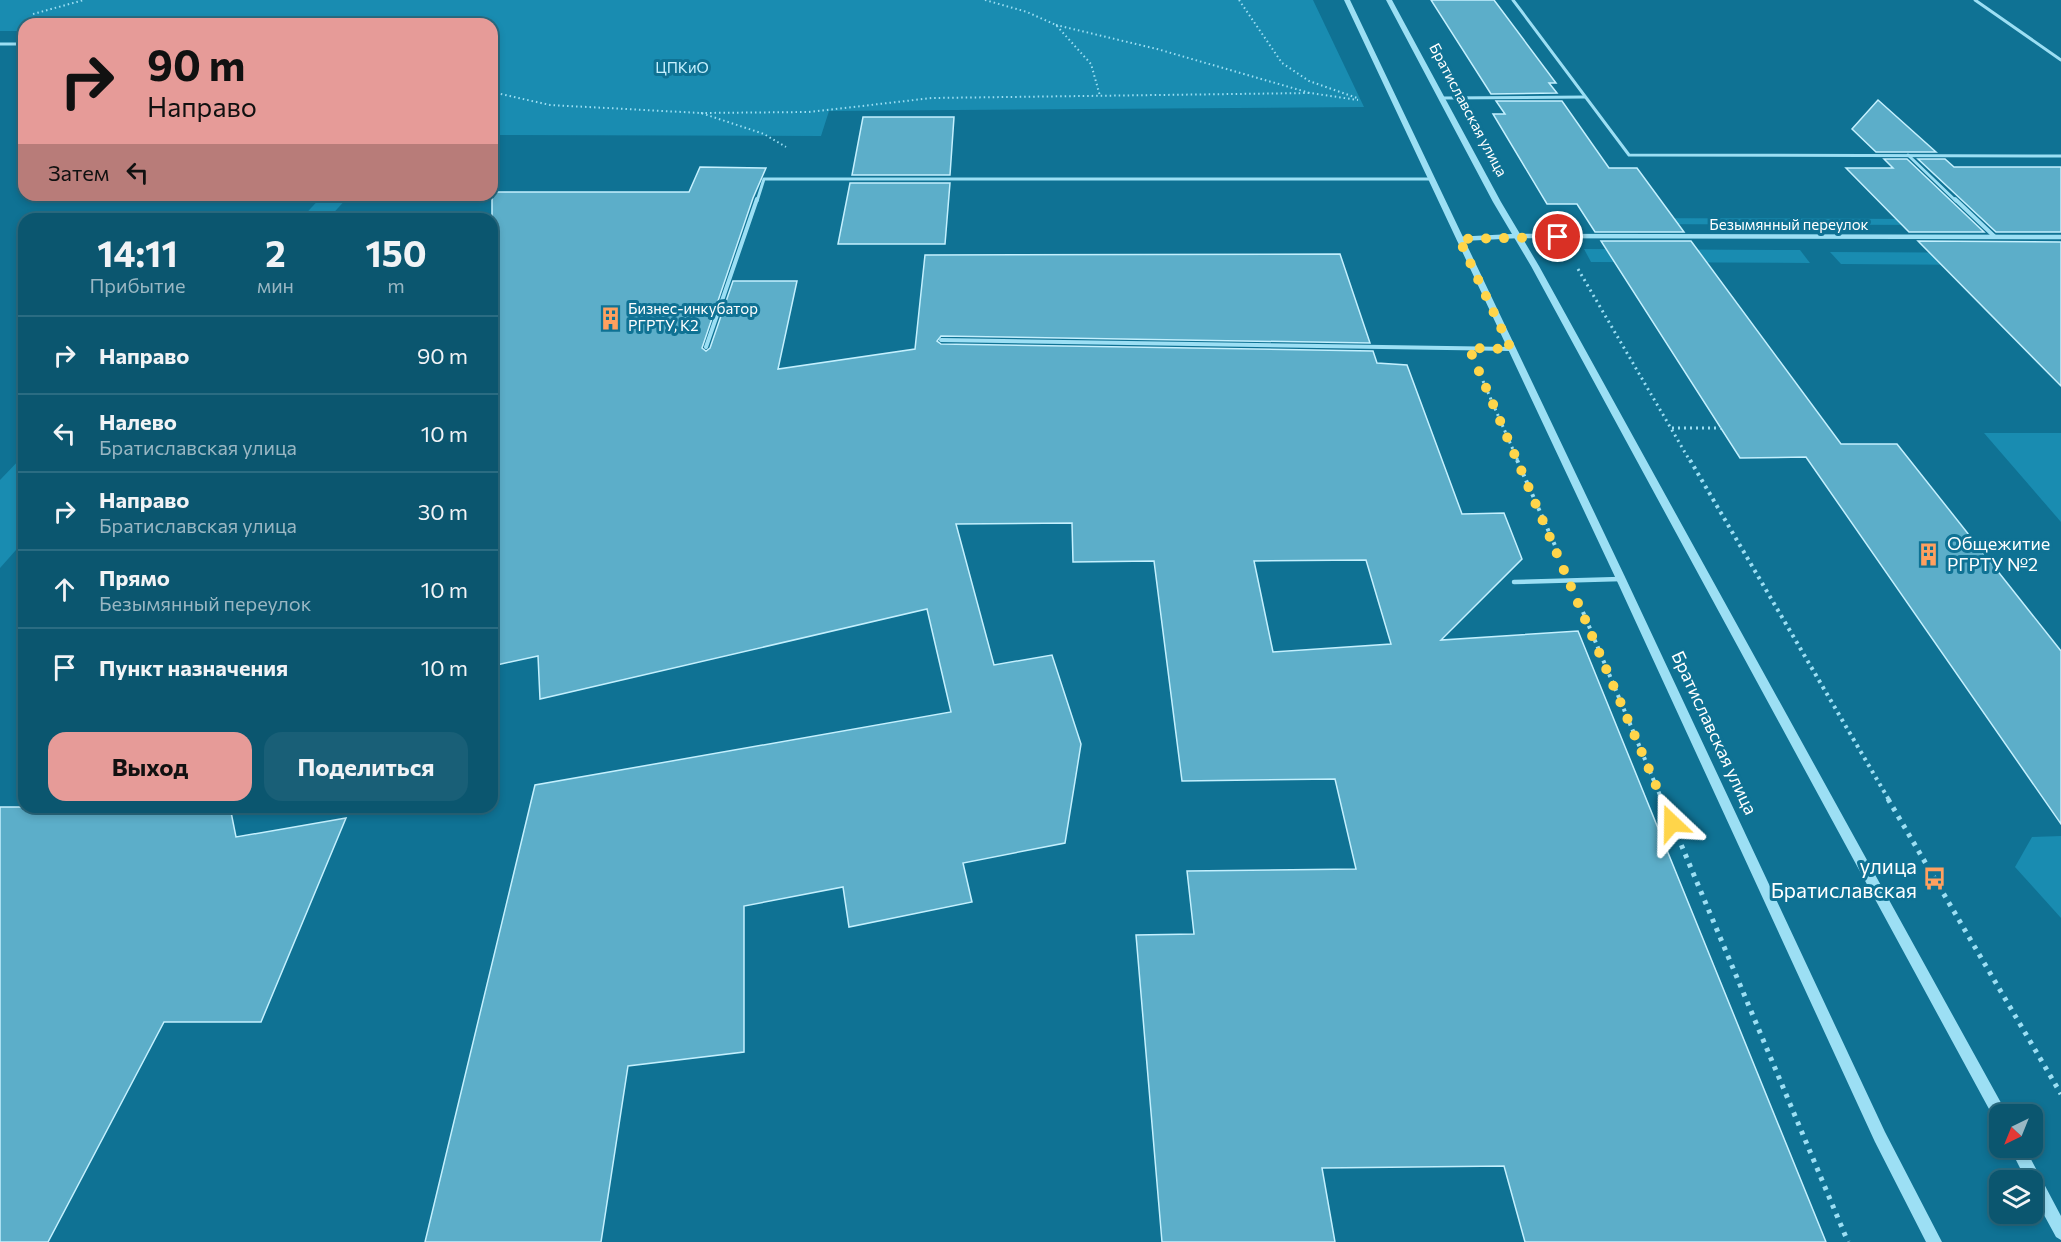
<!DOCTYPE html>
<html lang="ru">
<head>
<meta charset="utf-8">
<style>
	:root { --surface:#0b566f; --page:#195f77; --text:#f1f3f6; --muted:#9ab7c3; --line:#2b6c82; --accent:#e69b98 }
	body { margin:0; font-family:Commissioner,sans-serif; background:var(--page); color:var(--text); height:100vh; display:flex; flex-direction:column; font-size:22px; white-space:nowrap }
	* { box-sizing:border-box; margin:0 }
	p { font-size:20px; color:var(--muted) }
	.icon { flex:none; width:33px; height:33px; fill:none; stroke:currentColor; stroke-width:2; stroke-linecap:round; stroke-linejoin:round }
	.map { position:relative; flex:1; overflow:hidden }
	.side { position:absolute; left:18px; top:213px; width:480px; height:600px; display:flex; flex-direction:column; background:var(--surface); border-radius:18px; box-shadow:0 3px 9px #0003,0 0 0 2px var(--line) }
	.side>* { flex:none }
	.top-card { position:absolute; left:18px; top:18px; width:480px; height:183px; border-radius:18px; box-shadow:0 3px 9px #0003,0 0 0 2px var(--line); background:#e69b98; color:#111; overflow:hidden }
	.needle { width:39px; rotate:223deg }
	.controls { position:absolute; left:1989px; top:1104px; display:grid; gap:12px }
	.controls a { display:grid; place-items:center; width:54px; height:54px; border-radius:12px; background:var(--surface); box-shadow:0 3px 9px #0003,0 0 0 2px var(--line); font-size:30px }
	.pin { position:absolute; display:grid; place-items:center; width:51px; height:51px; color:#fff; margin:-26px; border:3px solid #fff; border-radius:50%; box-shadow:0 2px 6px #0007 }
	.me { position:absolute; width:66px; margin:-33px; rotate:337deg; stroke-linejoin:round; filter:drop-shadow(0 0 4px #0008) }
	.turn { display:flex; align-items:center; gap:21px; height:126px; padding:0 30px; font-size:27px }
	.turn .icon { width:78px; height:78px; stroke-width:2.5 }
	.turn b { display:block; font-size:42px; line-height:51px }
	.then { display:flex; align-items:center; height:57px; padding:0 30px; background:#0003; gap:12px; font-size:22px }
	.eta { display:flex; justify-content:space-evenly; align-items:center; height:102px; text-align:center }
	.eta b { font-size:36px; font-weight:700; line-height:42px }
	.action { display:flex; gap:12px; margin-top:auto; padding:12px 30px }
	.action a { flex:1; height:69px; border-radius:18px; background:var(--accent); color:#111; font-size:24px; font-weight:700; line-height:69px; text-align:center }
	.action a+a { background:var(--page); color:var(--text) }
	ul { padding:0; list-style:none }
	li { display:flex; align-items:center; gap:18px; height:78px; padding:0 30px; border-top:2px solid var(--line) }
	li div { flex:1 }
	li b { display:block; font-size:22px }
	li em { font-style:normal }
	.map>svg:first-child { display:block }
</style>
</head>
<body>
<div class="map">
<svg width="2061" height="1242" viewBox="0 0 2061 1242">
	<rect width="100%" height="100%" fill="#0f7294"/>
	<g fill="#198cb1">
		<polygon points="0,0 1313,0 1364,107 829,111 821,136 492,135 492,24 24,24 24,31 0,31"/>
		<polygon points="347,195 348,197 328,219 301,219 322,196"/>
		<polygon points="1601,218 1928,219 1935,225 1605,224"/>
		<polygon points="1584,249 1800,250 1810,263 1591,262"/>
		<polygon points="1830,252 2061,253 2061,259 1983,265 1841,264"/>
		<polygon points="1984,433 2061,433 2061,522"/>
		<polygon points="24,455 24,541 0,568 0,480"/>
		<polygon points="2061,836 2061,918 2015,867 2032,837"/>
	</g>
	<g fill="#5caec9" stroke="#c4f0fe" stroke-width="1.5" fill-rule="evenodd">
		<polygon points="1431,0 1494,0 1556,83 1549,83 1557,93 1491,94"/>
		<polygon points="1878,100 1936,152 1876,152 1852,129"/>
		<polygon points="1496,101 1562,101 1609,168 1637,168 1684,232 1595,232 1577,204 1547,204 1493,114 1505,114"/>
		<polygon points="863,117 954,117 950,175 852,175"/>
		<polygon points="1884,159 1907,159 1984,232 1909,232 1846,168 1893,168"/>
		<polygon points="1918,159 1945,159 1954,167 2061,167 2061,232 1996,232"/>
		<path d="M700,167L766,168L753,198L702,348L706,351L710,348L733,281H797L778,369L915,349L925,255L1340,254L1370,343L941,336L937,341L941,344L1373,351L1377,363L1407,365L1462,514L1504,513L1522,559L1441,640L1578,631L1826,1242H1525L1504,1166L1322,1168L1335,1242H1162L1136,935L1194,934L1187,871L1356,869L1335,779L1182,781L1154,561L1073,562L1072,523L956,524L994,665L1052,655L1081,744L1065,843L963,863L972,902L849,927L843,887L744,906V1052L628,1066L601,1242H425L535,785L951,712L927,609L540,699L538,656L492,666V192H689ZM1366,560L1391,644L1273,652L1254,561Z"/>
		<polygon points="850,183 950,183 945,244 838,244"/>
		<polygon points="1601,241 1691,241 1841,444 1897,444 2061,651 2061,824 1806,457 1740,458"/>
		<polygon points="1918,241 2061,242 2061,386"/>
		<polygon points="0,807 230,807 236,837 346,818 261,1022 164,1022 48,1242 0,1242"/>
	</g>
	<g fill="none" stroke-linecap="round" stroke-linejoin="round">
		<g stroke="#9cdff4" stroke-width="2" stroke-dasharray="1.5 3" stroke-linecap="butt">
			<polyline points="985,0 1027,12 1056,25 1091,64 1100,96"/>
			<polyline points="1239,0 1282,63 1309,81 1357,98"/>
			<polyline points="33,14 84,0"/>
			<polyline points="1056,25 1157,49 1310,93 1358,100"/>
			<polyline points="492,92 550,105 701,113 764,134 786,147"/>
			<polyline points="701,113 809,112 932,98 1310,93"/>
		</g>
		<g stroke="#9cdff4" stroke-width="3" stroke-dasharray="2 4" stroke-linecap="butt">
			<polyline points="1578,269 1690,461"/>
			<polyline points="1483,381 1518,461"/>
			<polyline points="1672,428 1721,428"/>
		</g>
		<g stroke="#9cdff4" stroke-width="4" stroke-dasharray="3 4.5" stroke-linecap="butt">
			<polyline points="1517,460 1557,550"/>
			<polyline points="1690,460 1889,800"/>
			<polyline points="1583,612 1662,800"/>
		</g>
		<g stroke="#9cdff4" stroke-width="5" stroke-dasharray="4 6" stroke-linecap="butt">
			<polyline points="1662,799 1848,1242"/>
			<polyline points="1888,799 2061,1094"/>
		</g>
		<g stroke="#9cdff4" stroke-width="3">
			<polyline points="1513,0 1629,155 2061,156"/>
			<polyline points="1975,0 2061,60"/>
			<polyline points="0,44 24,44"/>
			<polyline points="1443,98 1585,97"/>
			<polyline points="1908,155 1956,201"/>
			<polyline points="757,201 764,179 1431,179"/>
		</g>
		<g stroke="#9cdff4" stroke-width="4">
			<polyline points="1955,199 1995,237"/>
			<polyline points="941,340 1511,349"/>
			<polyline points="706,347 757,199"/>
		</g>
		<polyline stroke="#9cdff4" stroke-width="4.5" points="1514,582 1621,579"/>
		<polyline stroke="#9cdff4" stroke-width="4.5" points="1459,239 1516,236 2061,237"/>
		<g fill="#9cdff4" fill-rule="evenodd">
			<polygon points="1344,0 1350,0 1626,579 1885,1132 1942,1242 1926,1242 1875,1142 1616,579"/>
			<polygon points="1386,0 1392,0 1501,202 1539,266 2005,1110 2007,1114 2000,1114 2000,1122 1995,1120 1531,266 1493,202"/>
			<polygon points="2010,1148 2025,1148 2061,1216 2061,1240 2056,1237 2032,1193 2032,1180 2026,1180"/>
		</g>
	</g>
	<g fill="none" stroke-linecap="round" stroke-linejoin="round">
		<polyline stroke="#ffd54a" stroke-width="10" stroke-dasharray="0 18" points="1558,237 1459,239 1511,349 1469,348 1672,823"/>
	</g>
	<defs>
		<symbol id="building-bare" viewBox="-9 -9 18 18"><path d="M-4-6H4V6H1V3H-1V6H-4ZM-2.5-4.3h1.7v1.8h-1.7ZM.8-4.3h1.7v1.8H.8ZM-2.5-1h1.7V.8h-1.7ZM.8-1h1.7V.8H.8Z" fill="#ffa05f" stroke="#0f7294" stroke-width="2.5" paint-order="stroke"/></symbol>
		<symbol id="bus-bare" viewBox="-9 -9 18 18"><path d="M-5-6H5V4H4V6H2V4H-2V6H-4V4H-5ZM-3.5-4V0h7V-4ZM-3.5 1.2v1.5H-2V1.2ZM2 1.2v1.5H3.5V1.2Z" fill="#ffa05f" stroke="#0f7294" stroke-width="2.5" paint-order="stroke"/></symbol>
	</defs>
	<g fill-rule="evenodd">
		<use href="#building-bare" x="594" y="302" width="33" height="33"/>
		<use href="#building-bare" x="1912" y="538" width="33" height="33"/>
		<use href="#bus-bare" x="1918" y="862" width="33" height="33"/>
	</g>
	<g text-anchor="middle" stroke-width="6" stroke-linejoin="round" paint-order="stroke">
		<g font-size="15" fill="#c7f1fe" stroke="#0f7294">
			<text x="682" y="73">ЦПКиО</text>
		</g>
		<g font-size="15" fill="#fff" stroke="#0f7294">
			<text transform="translate(1468 110) rotate(62)" y="5">Братиславская улица</text>
			<text x="1789" y="230">Безымянный переулок</text>
		</g>
		<g font-size="15" fill="#fff" stroke="#0f7294" text-anchor="start">
			<text x="628" y="314">Бизнес-инкубатор<tspan x="628" dy="17">РГРТУ, К2</tspan></text>
		</g>
		<g font-size="18" fill="#fff" stroke="#0f7294" text-anchor="start">
			<text x="1947" y="550">Общежитие<tspan x="1947" dy="21">РГРТУ №2</tspan></text>
		</g>
		<g font-size="18" fill="#fff" stroke="#0f7294">
			<text transform="translate(1714 733) rotate(65)" y="6">Братиславская улица</text>
		</g>
		<g font-size="21" fill="#fff" stroke="#0f7294" text-anchor="end">
			<text x="1917" y="874">улица<tspan x="1917" dy="24">Братиславская</tspan></text>
		</g>
	</g>
</svg>
<div class="controls">
<a><svg class="needle" viewBox="-14 -14 28 28"><path d="M0-13l5 13h-10z" fill="#e53935"/><path d="M0 13l5-13h-10z" fill="#9ab7c3"/></svg></a>
<a><svg class="icon" aria-label="layers" viewBox="0 0 24 24"><path d="M12 4l9 5-9 5-9-5zM3 14l9 5 9-5"/></svg></a>
</div>
<div class="pin" style="left:1558px;top:237px;background:#d93025"><svg class="icon" aria-label="arrive" viewBox="0 0 24 24"><path d="M6 21V4h12l-3 4 3 4H6"/></svg></div>
<svg class="me" style="left:1672px;top:823px" viewBox="-20 -20 40 40"><path d="M0-17L14 15 0 8-14 15z" fill="#ffd54a" stroke="#fff" stroke-width="4"/></svg>
<div class="top-card">
<div class="turn"><svg class="icon" aria-label="right" viewBox="0 0 24 24"><path d="M7 20v-9h11M14 6l5 5-5 5"/></svg><div><b>90 m</b>Направо</div></div>
<div class="then">Затем<svg class="icon" aria-label="left" viewBox="0 0 24 24"><path d="M17 20v-9H6M10 6l-5 5 5 5"/></svg></div>
</div>
<section class="side">
<div class="eta">
<div><b>14:11</b><p>Прибытие</p></div>
<div><b>2</b><p>мин</p></div>
<div><b>150</b><p>m</p></div>
</div>
<ul>
<li><svg class="icon" aria-label="right" viewBox="0 0 24 24"><path d="M7 20v-9h11M14 6l5 5-5 5"/></svg><div><b>Направо</b></div><em>90 m</em></li>
<li><svg class="icon" aria-label="left" viewBox="0 0 24 24"><path d="M17 20v-9H6M10 6l-5 5 5 5"/></svg><div><b>Налево</b><p>Братиславская улица</p></div><em>10 m</em></li>
<li><svg class="icon" aria-label="right" viewBox="0 0 24 24"><path d="M7 20v-9h11M14 6l5 5-5 5"/></svg><div><b>Направо</b><p>Братиславская улица</p></div><em>30 m</em></li>
<li><svg class="icon" aria-label="ahead" viewBox="0 0 24 24"><path d="M12 20V5M6 11l6-6 6 6"/></svg><div><b>Прямо</b><p>Безымянный переулок</p></div><em>10 m</em></li>
<li><svg class="icon" aria-label="arrive" viewBox="0 0 24 24"><path d="M6 21V4h12l-3 4 3 4H6"/></svg><div><b>Пункт назначения</b></div><em>10 m</em></li>
</ul>
<div class="action"><a>Выход</a><a>Поделиться</a></div>
</section>
</div>
</body>
</html>
